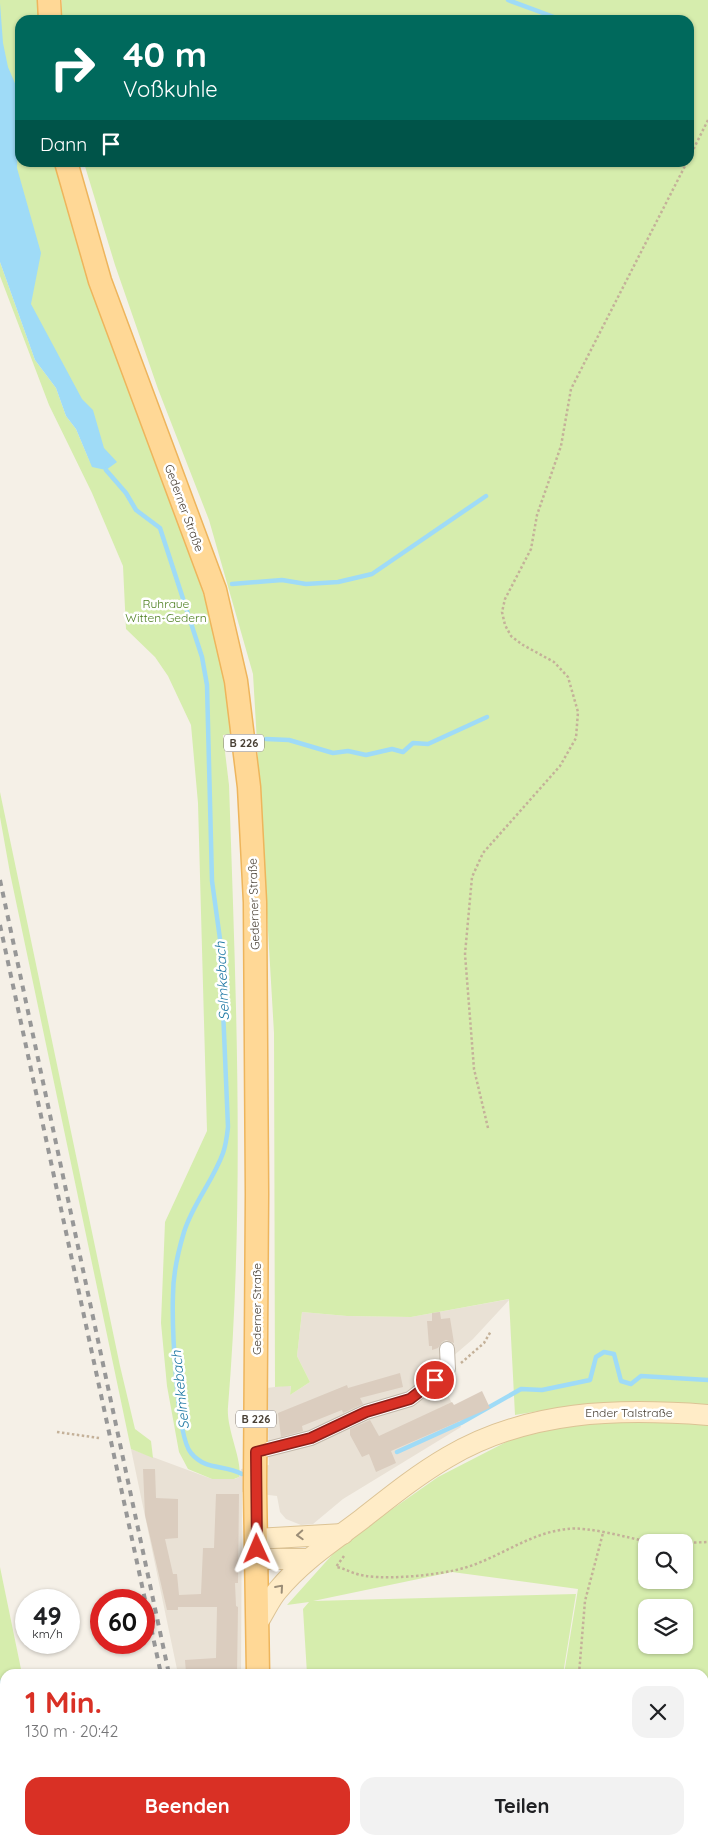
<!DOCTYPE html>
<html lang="de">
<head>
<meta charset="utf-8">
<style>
	:root { --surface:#fff; --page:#f2f2f2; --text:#202124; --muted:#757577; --accent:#d93025 }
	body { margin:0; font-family:Quicksand,sans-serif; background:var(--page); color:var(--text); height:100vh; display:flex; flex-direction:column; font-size:19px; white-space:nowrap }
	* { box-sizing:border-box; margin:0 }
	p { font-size:16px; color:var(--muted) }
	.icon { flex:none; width:28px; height:28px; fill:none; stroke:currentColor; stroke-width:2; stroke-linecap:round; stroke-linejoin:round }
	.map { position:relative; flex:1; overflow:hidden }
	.drawer { position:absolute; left:0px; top:1669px; width:709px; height:176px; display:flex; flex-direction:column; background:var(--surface); border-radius:15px 15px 0 0; box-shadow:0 1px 4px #0004 }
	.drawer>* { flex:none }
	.hud { position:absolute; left:15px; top:15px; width:679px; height:152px; border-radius:15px; box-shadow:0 1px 4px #0004; background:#00695c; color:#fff; overflow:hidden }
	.tools { position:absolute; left:638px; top:1534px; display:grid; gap:10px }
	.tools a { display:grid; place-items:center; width:55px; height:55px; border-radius:10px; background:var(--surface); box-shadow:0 1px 4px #0004; font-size:25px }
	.speed { position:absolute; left:15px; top:1589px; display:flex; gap:10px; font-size:25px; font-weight:700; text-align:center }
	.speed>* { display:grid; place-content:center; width:65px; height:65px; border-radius:50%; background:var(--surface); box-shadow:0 1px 4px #0004; line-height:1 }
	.speed small { font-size:12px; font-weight:400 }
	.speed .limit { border:8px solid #d22; background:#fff; color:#111 }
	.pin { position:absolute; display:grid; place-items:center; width:42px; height:42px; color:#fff; margin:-21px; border:2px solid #fff; border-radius:50%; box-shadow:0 1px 5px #0007 }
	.me { position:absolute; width:55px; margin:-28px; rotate:359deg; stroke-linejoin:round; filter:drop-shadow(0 0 4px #0008) }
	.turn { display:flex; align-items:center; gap:18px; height:105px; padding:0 25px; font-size:22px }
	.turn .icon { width:65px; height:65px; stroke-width:2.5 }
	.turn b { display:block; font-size:35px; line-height:42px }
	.then { display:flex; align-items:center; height:48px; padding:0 25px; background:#0003; gap:10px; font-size:19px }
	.round { display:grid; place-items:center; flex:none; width:52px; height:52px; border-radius:15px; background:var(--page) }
	.overview { display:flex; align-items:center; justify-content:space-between; height:85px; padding:0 25px }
	h1 { font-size:30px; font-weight:800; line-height:38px; color:var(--accent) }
	.action { display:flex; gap:10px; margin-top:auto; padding:10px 25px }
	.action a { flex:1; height:58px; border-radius:15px; background:var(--accent); color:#fff; font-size:20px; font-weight:800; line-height:58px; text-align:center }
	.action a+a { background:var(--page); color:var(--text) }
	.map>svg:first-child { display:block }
</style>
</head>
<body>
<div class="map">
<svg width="708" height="1844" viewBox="0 0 708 1844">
	<rect width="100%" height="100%" fill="#f5f0e7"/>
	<g fill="#e9e1d5">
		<polygon points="510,1299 473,1339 438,1369 461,1427 343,1499 313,1524 301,1525 286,1519 280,1512 277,1496 242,1492 241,1674 178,1674 131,1449 212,1479 235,1479 239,1477 241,1469 269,1465 267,1388 291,1385 290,1395 310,1382 297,1356 302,1312 347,1316 411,1317"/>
		<polygon points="214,1840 250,1840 250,1844 215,1844"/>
	</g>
	<g fill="#d6edad" fill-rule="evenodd">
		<path d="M0,0H43V20H20V162L59,163L211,617L224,669L233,734L223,735L229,785C236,992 245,1200 228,1407C226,1429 243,1461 239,1477L234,1479H212L188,1469L179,1452L167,1386L161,1323L165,1222L207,1131L198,803L191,725L168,676L155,657L126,629L123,566L92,493L49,405L0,276V262L35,360L56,388L66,416L76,429L92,467L0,234Z"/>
		<polygon points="62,0 708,0 708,1407 625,1402 575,1405 515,1415 509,1299 411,1317 347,1316 302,1312 297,1356 310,1382 290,1395 291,1386 275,1387 274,1033 253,674 209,520 158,389 115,265 84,163 689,162 689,20 61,20"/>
		<polygon points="0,792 120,1366 135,1429 151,1441 153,1458 131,1449 10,873 0,817"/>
		<path d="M628,1420L708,1422V1844H311V1840H704V1674H564L578,1589L452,1572L313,1601L576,1594L563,1674H307L303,1609L309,1602L287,1605L341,1545L438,1477L520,1435L575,1423ZM646,1542H684V1580H646ZM646,1608H684V1645H646Z"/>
		<polygon points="0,1567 22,1674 5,1674 5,1705 0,1678"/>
	</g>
	<g fill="#9fdbf7">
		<polygon points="0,3 3,43 8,67 20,95 17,168 41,253 31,304 82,399 93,410 104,448 117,462 106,470 92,467 76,429 66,416 56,388 35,360 0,262"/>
		<polygon points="0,1678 5,1705 5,1840 36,1840 37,1844 0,1844"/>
	</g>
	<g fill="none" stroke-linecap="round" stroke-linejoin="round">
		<g stroke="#9fdbf7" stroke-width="4.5">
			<polyline points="508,0 562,20"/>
			<path d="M106,470L126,493L136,510L160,528L202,657L207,685L212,881L220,939L228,1127C227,1136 226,1145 223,1153C213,1181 193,1203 184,1232C178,1252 173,1274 173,1295C172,1321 176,1436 191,1453C206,1471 223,1464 242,1474"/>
			<polyline points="232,584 282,580 306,584 338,582 372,574 486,496"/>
			<polyline points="266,739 289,740 333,753 348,751 366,755 392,749 403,752 413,743 428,744 487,717"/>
			<polyline points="397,1452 461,1423 521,1389 542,1390 590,1380 596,1357 604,1352 614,1354 621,1381 631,1384 641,1376 708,1380"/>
		</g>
	</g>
	<g fill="#dbcdbf">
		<polygon points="440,1312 441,1319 450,1318 454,1343 446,1340 442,1342 438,1348 432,1350 432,1346 429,1346 427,1321 432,1321 432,1313"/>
		<polygon points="400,1373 403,1387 360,1398 363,1404 343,1413 342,1410 302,1426 303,1431 281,1437 278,1413 347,1385 348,1388"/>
		<polygon points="482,1391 490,1408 391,1451 396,1463 376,1472 369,1454 362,1457 350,1435 350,1429 370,1420 379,1436 452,1402 454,1405"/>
		<polygon points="143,1469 155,1469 156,1498 178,1499 178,1538 165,1539 173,1574 177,1574 179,1595 201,1594 203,1548 214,1548 216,1494 239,1494 238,1583 235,1583 236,1606 238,1607 237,1674 186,1673 185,1660 216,1658 217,1607 178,1607 178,1610 167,1610 145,1515"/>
	</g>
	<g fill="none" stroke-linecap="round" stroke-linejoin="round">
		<defs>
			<polyline id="minor" points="256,1452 311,1438 366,1412 410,1399 448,1369 447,1349"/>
			<g id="secondary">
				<polyline points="256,1539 343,1534"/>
				<polyline points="257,1559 308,1559"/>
				<path d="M258,1622C265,1611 270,1599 278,1590C302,1561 333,1541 362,1519C390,1497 417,1475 448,1457C528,1410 617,1408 708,1415"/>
			</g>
			<g id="primary">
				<polyline points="49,0 50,20"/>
				<polyline points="66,162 100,281 215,590 236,681 249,787 255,902 257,1194 255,1487 258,1674"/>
				<polyline points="266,1840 267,1844"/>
			</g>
		</defs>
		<use href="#minor" stroke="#c1b7a9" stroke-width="16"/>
		<use href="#secondary" stroke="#dcc395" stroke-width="22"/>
		<use href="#primary" stroke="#eeb55c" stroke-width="25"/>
		<g stroke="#c4b199" stroke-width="2.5" stroke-dasharray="2.5 2.5" stroke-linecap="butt">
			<polyline points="689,158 708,120"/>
			<polyline points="488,1128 474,1069 465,954 472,877 483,853 560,766 576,738 578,712 568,677 554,662 523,645 511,636 505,625 502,612 505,599 531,549 537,515 561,446 571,389 687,162"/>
			<polyline points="461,1363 484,1343 491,1331"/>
			<polyline points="57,1432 99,1438"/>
			<polyline points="684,1543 708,1542"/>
			<path d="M344,1556L336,1567C343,1568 348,1571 354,1573C377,1582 440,1575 464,1568C499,1558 529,1533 567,1529C588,1526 628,1538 650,1542"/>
			<polyline points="579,1674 585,1601 603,1533"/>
			<polyline points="561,1844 562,1840"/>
		</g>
		<use href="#minor" stroke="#fff" stroke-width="14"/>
		<use href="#secondary" stroke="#ffecc7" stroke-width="20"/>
		<use href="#primary" stroke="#ffd896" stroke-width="22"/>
		<g stroke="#979797" stroke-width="4" stroke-dasharray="6 6" stroke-linecap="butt">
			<polyline points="0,880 169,1674"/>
			<polyline points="0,925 161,1674"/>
			<polyline points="196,1840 197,1844"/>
			<polyline points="205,1840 206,1844"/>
		</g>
	</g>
	<defs><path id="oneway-chevron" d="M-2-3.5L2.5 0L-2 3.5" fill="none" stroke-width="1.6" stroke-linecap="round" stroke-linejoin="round" transform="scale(1.25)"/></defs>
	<g stroke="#9b8d77">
		<use href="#oneway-chevron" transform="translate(300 1535) rotate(177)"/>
		<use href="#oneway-chevron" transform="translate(280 1588) rotate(-49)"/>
	</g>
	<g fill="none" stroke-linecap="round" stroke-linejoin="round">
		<defs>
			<polyline id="route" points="257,1549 256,1452 311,1438 366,1412 410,1399 435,1380"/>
		</defs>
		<use href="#route" stroke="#8d1f18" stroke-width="12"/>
		<use href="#route" stroke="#d93025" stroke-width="9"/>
	</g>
	<g text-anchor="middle" stroke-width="5" stroke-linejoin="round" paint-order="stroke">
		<g fill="#fff" stroke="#807972" stroke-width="1">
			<rect x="224" y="734.5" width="40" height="17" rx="4"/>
			<rect x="236" y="1410.5" width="40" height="17" rx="4"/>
		</g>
		<g font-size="11" font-weight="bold" fill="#494035">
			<text x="244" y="747">B 226</text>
			<text x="256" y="1423">B 226</text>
		</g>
		<g font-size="12" fill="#494035" stroke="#fff">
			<text transform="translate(184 508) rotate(70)" y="4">Gederner Straße</text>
			<text transform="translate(254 904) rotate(-92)" y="4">Gederner Straße</text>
			<text transform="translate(257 1309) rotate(-90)" y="4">Gederner Straße</text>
			<text x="629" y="1417">Ender Talstraße</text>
		</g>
		<g font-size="12" fill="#4f8023" stroke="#fff">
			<text x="166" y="608">Ruhraue<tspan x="166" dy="14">Witten-Gedern</tspan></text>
		</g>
		<g font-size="14" font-style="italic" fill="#227aa5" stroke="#fff">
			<text transform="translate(222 981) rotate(-93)" y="5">Selmkebach</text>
			<text transform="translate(180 1390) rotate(-96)" y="5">Selmkebach</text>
		</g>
	</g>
</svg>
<div class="tools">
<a><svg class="icon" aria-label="search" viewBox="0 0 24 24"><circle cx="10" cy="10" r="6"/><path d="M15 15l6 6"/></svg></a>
<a><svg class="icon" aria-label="layers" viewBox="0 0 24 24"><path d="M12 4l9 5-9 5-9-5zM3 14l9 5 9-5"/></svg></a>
</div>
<div class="speed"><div>49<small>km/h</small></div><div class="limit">60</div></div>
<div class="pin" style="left:435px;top:1380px;background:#d93025"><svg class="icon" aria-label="arrive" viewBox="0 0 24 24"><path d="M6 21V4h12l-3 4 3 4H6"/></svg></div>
<svg class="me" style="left:257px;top:1549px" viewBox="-20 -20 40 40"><path d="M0-17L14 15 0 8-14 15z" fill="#d93025" stroke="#fff" stroke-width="4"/></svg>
<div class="hud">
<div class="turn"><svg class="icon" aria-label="right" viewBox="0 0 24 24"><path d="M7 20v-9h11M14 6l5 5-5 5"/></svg><div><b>40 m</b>Voßkuhle</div></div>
<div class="then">Dann<svg class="icon" aria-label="arrive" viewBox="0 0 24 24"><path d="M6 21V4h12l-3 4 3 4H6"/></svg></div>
</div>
<section class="drawer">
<div class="overview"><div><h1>1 Min.</h1><p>130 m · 20:42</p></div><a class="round"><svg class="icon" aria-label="close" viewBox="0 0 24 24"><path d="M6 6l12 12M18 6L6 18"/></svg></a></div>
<div class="action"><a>Beenden</a><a>Teilen</a></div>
</section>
</div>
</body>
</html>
